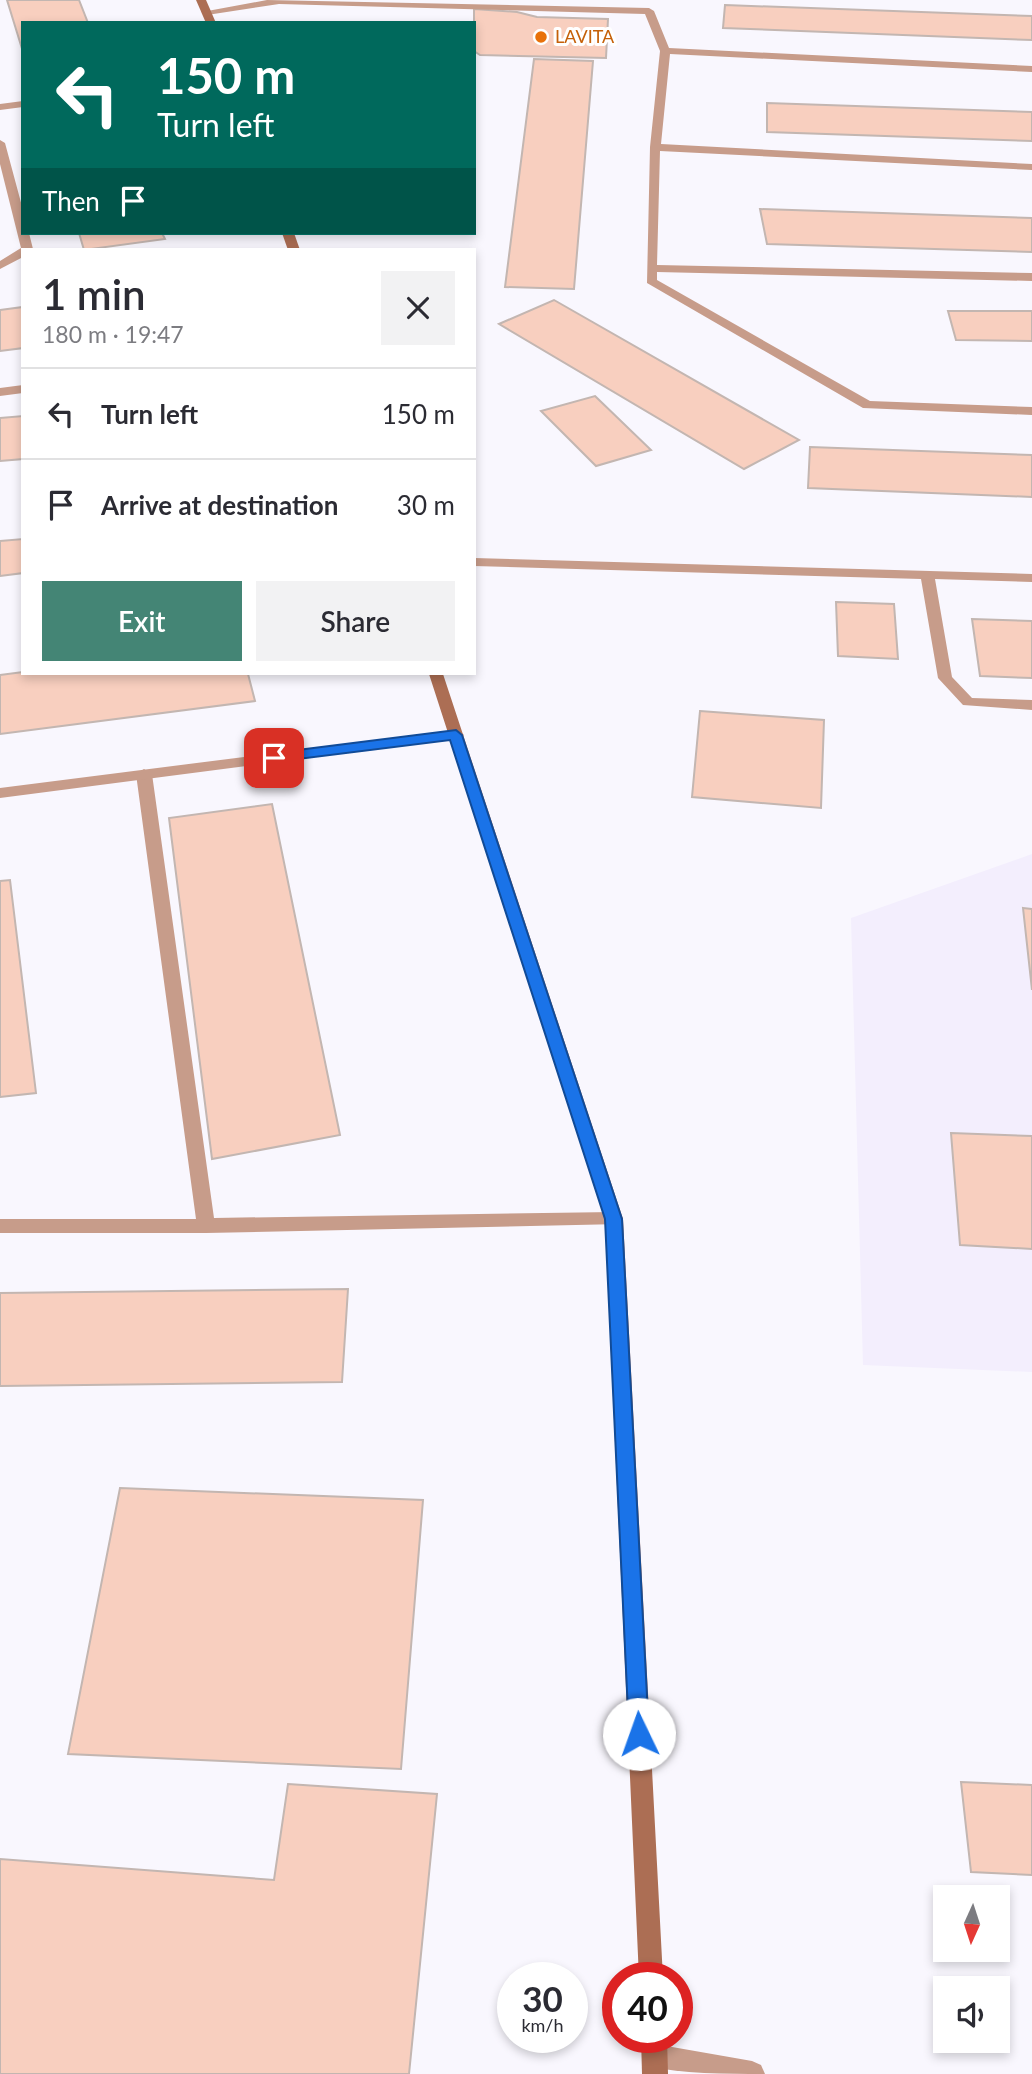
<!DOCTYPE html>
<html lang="en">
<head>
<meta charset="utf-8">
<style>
	:root { --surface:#fff; --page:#f2f2f3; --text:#2b2b33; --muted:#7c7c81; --line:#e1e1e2; --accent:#448575 }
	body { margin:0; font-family:Lato,sans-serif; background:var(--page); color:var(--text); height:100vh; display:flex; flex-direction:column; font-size:26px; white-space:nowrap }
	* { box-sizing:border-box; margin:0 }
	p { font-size:23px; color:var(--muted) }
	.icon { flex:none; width:38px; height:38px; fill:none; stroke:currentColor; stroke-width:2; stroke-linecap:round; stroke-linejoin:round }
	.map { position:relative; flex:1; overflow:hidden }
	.panel { position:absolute; left:21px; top:248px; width:455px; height:427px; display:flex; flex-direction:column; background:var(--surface); border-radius:0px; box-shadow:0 4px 10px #0003 }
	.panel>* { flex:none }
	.top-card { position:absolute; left:21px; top:21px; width:455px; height:214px; border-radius:0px; box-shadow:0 4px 10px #0003; background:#00695c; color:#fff; overflow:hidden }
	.needle { width:46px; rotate:183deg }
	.fabs { position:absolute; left:933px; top:1885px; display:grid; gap:14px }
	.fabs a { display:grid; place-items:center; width:77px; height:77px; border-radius:0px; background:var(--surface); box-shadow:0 4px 10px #0003; font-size:35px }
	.speed { position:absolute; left:497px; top:1962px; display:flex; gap:14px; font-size:35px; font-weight:700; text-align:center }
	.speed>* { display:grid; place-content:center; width:91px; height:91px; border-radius:50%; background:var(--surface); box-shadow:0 4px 10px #0003; line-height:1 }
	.speed small { font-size:18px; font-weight:400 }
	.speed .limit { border:10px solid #d22; background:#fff; color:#111 }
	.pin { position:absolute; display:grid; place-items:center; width:60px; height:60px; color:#fff; margin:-30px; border-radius:14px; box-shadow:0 4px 10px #0006 }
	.me { position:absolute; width:77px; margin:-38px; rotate:357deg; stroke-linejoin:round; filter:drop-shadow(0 0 5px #0008) }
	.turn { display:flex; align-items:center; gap:24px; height:147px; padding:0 21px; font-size:32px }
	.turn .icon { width:91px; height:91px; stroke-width:2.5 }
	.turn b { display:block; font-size:49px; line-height:60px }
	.then { display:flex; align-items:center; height:66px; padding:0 21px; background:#0003; gap:14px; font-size:26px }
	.round { display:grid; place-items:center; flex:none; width:74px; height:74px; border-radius:0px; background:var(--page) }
	.headline { display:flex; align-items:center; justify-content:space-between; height:119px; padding:0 21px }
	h1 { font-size:42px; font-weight:600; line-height:52px }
	.button { display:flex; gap:14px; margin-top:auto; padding:14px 21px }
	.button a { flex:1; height:80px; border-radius:0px; background:var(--accent); color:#fff; font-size:28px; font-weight:600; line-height:80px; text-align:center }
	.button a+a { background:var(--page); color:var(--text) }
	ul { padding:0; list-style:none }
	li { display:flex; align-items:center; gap:21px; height:91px; padding:0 21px; border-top:2px solid var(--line) }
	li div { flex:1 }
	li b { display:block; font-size:26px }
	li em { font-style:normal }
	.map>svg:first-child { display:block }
</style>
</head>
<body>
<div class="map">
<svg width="1032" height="2074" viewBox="0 0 1032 2074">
	<rect width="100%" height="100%" fill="#f9f7fe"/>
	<polygon fill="#f3eefd" points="1032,854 1032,1372 863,1365 851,918"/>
	<g fill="#f8cfbf" stroke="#c3b6b1" stroke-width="2">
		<polygon points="7,0 79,0 88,23 23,23 23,52"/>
		<polygon points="725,5 1032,16 1032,40 723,28"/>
		<polygon points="474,9 517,12 537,17 608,19 606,58 480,55 474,51"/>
		<polygon points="534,59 593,61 574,289 505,287"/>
		<polygon points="767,103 1032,112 1032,141 767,132"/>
		<polygon points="760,209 1032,218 1032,252 767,244"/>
		<polygon points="79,233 162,233 165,239 84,250"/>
		<polygon points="554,300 799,440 744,469 499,324"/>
		<polygon points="23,307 23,348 0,351 0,310"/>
		<polygon points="948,311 1032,311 1032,341 956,340"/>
		<polygon points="595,396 651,450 596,466 541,411"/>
		<polygon points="23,416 23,459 0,461 0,418"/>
		<polygon points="810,447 1032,455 1032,497 808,488"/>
		<polygon points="23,539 23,573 0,576 0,541"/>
		<polygon points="836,602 894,604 898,659 838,656"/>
		<polygon points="972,619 1032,621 1032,678 980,676"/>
		<polygon points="23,672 248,674 255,701 0,734 0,675"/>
		<polygon points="700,711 824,720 821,808 692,797"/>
		<polygon points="272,804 340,1135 212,1159 169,818"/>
		<polygon points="10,880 36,1093 0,1097 0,881"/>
		<polygon points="1023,908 1032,909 1032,990"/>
		<polygon points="951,1133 1032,1136 1032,1249 960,1245"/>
		<polygon points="348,1289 342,1382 0,1386 0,1293"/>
		<polygon points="120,1488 423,1500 401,1769 68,1754"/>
		<polygon points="961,1782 1032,1785 1032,1875 971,1872"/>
		<polygon points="288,1784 437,1794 409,2074 0,2074 0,1859 274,1880"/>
	</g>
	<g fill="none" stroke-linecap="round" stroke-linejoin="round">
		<g fill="#c79c8a" fill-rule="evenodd">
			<polygon points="267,0 649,8 654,11 669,48 1032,66 1032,72 670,54 661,144 1032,164 1032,170 660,151 657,265 1032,273 1032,281 657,272 657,280 870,401 1032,407 1032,415 863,408 647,283 650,147 660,51 645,14 279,4 207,15 202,12"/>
			<polygon points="23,101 23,107 0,110 0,104"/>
			<polygon points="0,140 5,143 23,210 23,233 29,233 33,249 23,250 23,257 0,269 0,261 21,248 0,164"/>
			<polygon points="144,769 152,774 214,1218 614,1212 621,1214 623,1219 621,1224 206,1233 0,1233 0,1219 196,1219 136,774"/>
			<path d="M655,2044L752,2061L761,2065L765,2074C727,2074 682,2074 646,2066L642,2057L646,2048Z"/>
		</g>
		<g fill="#c79c8a" fill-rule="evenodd">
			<polygon points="23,385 23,393 0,396 0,388"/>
			<polygon points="474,558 1032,574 1032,582 935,579 952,677 972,698 1032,700 1032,710 963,705 938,678 921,579 474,566"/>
			<polygon points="456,730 461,732 464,735 461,738 0,798 0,788"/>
		</g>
		<g fill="#ac6e54" fill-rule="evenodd">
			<polygon points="196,0 206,0 216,23 206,23"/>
			<polygon points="282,233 294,233 300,250 288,250"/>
			<polygon points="429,674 443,674 623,1219 663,1978 639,1978 605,1219"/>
			<polygon points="641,2037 667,2037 668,2074 642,2074"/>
		</g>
	</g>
	<polygon fill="#1a73e8" stroke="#114b97" stroke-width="2" points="456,730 462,735 622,1219 649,1734 646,1741 639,1744 632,1741 629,1734 605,1219 450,740 274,762 267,758 274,753"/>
	<circle fill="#e8710a" stroke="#fff" stroke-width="2.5" cx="541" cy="37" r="7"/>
	<g text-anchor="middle" stroke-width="6" stroke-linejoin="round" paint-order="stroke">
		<g font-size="18" fill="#c56008" stroke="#fff" text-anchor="start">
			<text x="555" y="43">LAVITA</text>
		</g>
	</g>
</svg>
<div class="fabs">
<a><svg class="needle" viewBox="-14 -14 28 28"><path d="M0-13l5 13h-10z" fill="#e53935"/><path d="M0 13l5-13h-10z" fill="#7c7c81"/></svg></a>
<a><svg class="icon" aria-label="sound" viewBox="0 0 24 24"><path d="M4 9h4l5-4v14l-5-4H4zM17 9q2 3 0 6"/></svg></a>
</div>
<div class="speed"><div>30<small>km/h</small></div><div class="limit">40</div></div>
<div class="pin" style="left:274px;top:758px;background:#d93025"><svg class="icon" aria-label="arrive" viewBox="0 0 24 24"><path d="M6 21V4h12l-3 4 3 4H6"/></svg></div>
<svg class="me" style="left:639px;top:1734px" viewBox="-20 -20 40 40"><circle r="19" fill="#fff"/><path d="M0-13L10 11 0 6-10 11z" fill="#1a73e8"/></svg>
<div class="top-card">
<div class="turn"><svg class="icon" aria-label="left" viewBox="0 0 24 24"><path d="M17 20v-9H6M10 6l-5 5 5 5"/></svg><div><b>150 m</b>Turn left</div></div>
<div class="then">Then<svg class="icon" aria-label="arrive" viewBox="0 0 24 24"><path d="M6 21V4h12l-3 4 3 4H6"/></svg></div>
</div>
<section class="panel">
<div class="headline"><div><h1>1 min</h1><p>180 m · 19:47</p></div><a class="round"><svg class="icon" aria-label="close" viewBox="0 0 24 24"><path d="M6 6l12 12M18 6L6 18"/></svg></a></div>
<ul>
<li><svg class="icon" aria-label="left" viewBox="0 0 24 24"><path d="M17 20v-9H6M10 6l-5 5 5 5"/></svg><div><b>Turn left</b></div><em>150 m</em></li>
<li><svg class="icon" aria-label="arrive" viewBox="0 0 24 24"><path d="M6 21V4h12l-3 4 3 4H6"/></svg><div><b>Arrive at destination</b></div><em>30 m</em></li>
</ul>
<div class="button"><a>Exit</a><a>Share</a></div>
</section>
</div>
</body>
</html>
